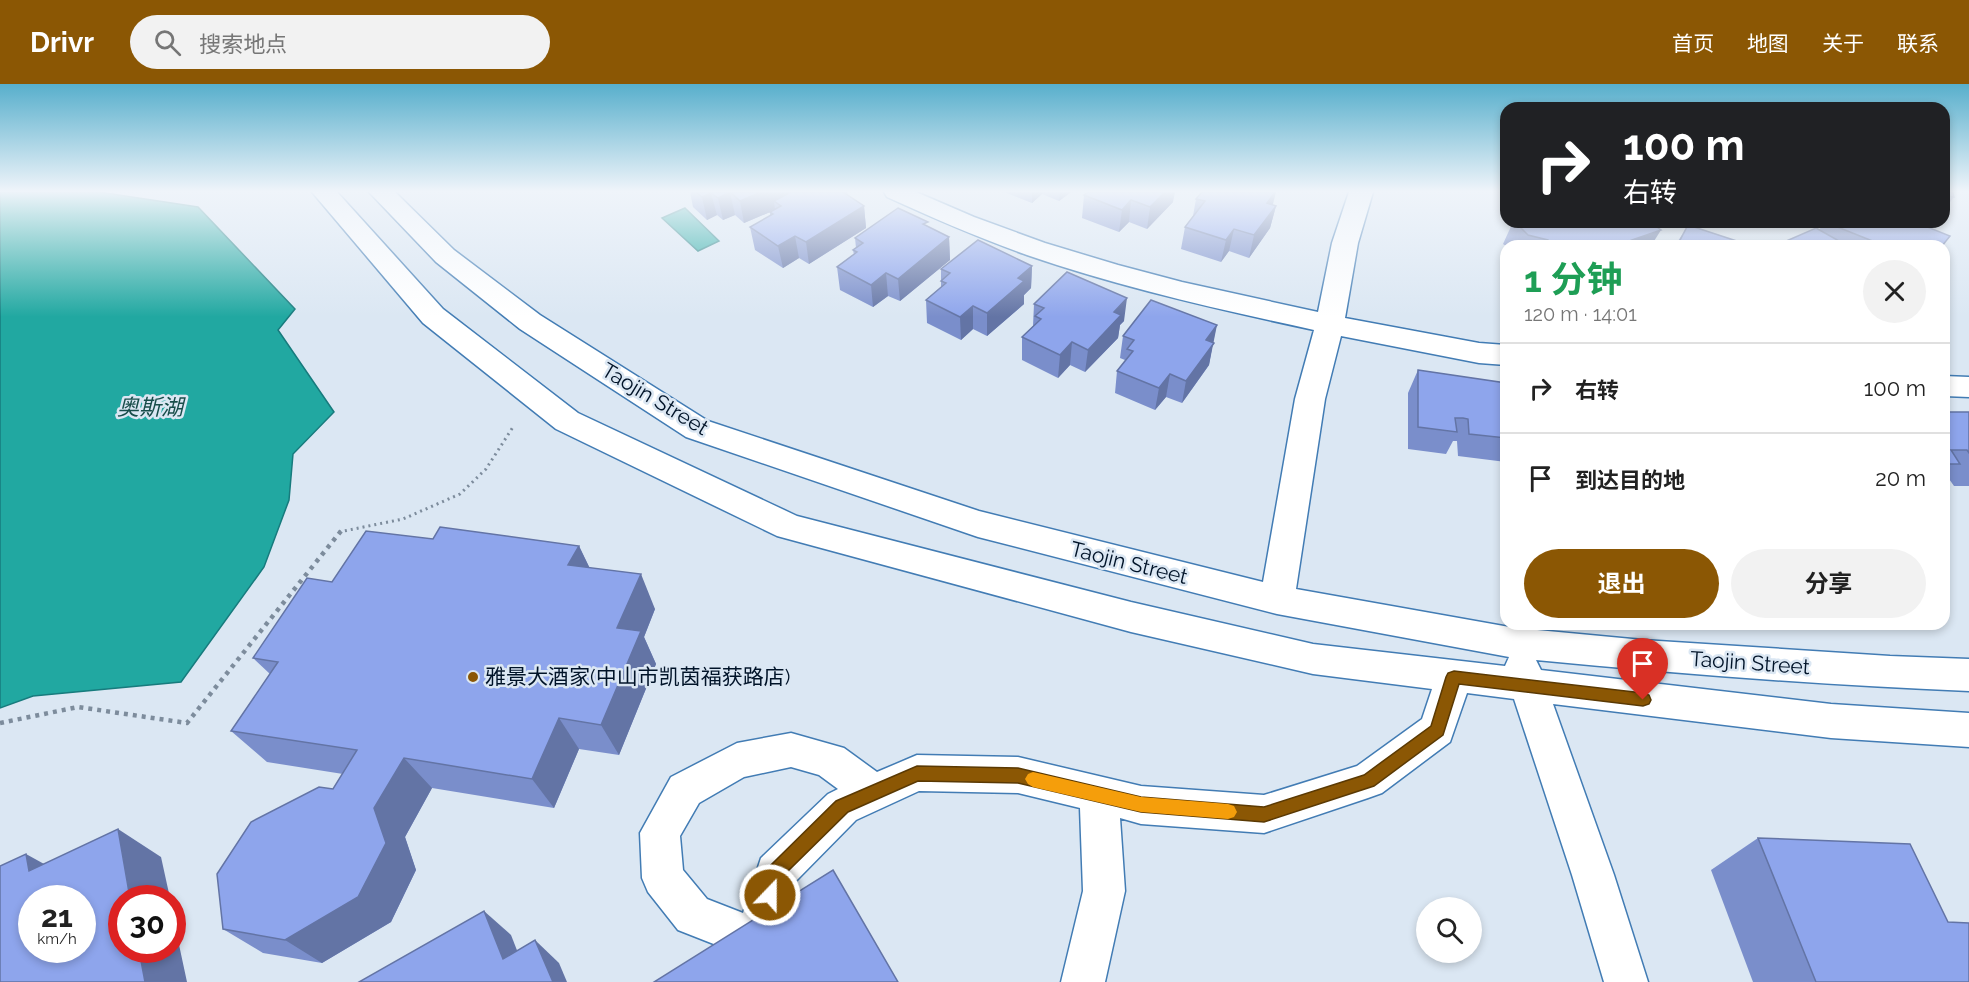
<!DOCTYPE html>
<html lang="zh">
<head>
<meta charset="utf-8">
<style>
	:root { --surface:#fff; --page:#f2f2f2; --text:#222; --muted:#767676; --line:#e0e0e0; --accent:#8b5704 }
	body { margin:0; font-family:Raleway,"Noto Sans SC",sans-serif; background:var(--page); color:var(--text); height:100vh; display:flex; flex-direction:column; font-size:22px; white-space:nowrap }
	* { box-sizing:border-box; margin:0 }
	p { font-size:20px; color:var(--muted) }
	.icon { flex:none; width:33px; height:33px; fill:none; stroke:currentColor; stroke-width:2; stroke-linecap:round; stroke-linejoin:round }
	.map { position:relative; flex:1; overflow:hidden }
	.side { position:absolute; left:1500px; top:156px; width:450px; height:390px; display:flex; flex-direction:column; background:var(--surface); border-radius:18px; box-shadow:0 3px 9px #0003 }
	.side>* { flex:none }
	.guide { position:absolute; left:1500px; top:18px; width:450px; height:126px; border-radius:18px; box-shadow:0 3px 9px #0003; background:#202124; color:#fff; overflow:hidden }
	.controls { position:absolute; left:1416px; top:813px; display:grid; gap:12px }
	.controls a { display:grid; place-items:center; width:66px; height:66px; border-radius:50%; background:var(--surface); box-shadow:0 3px 9px #0003; font-size:30px }
	.speed { position:absolute; left:18px; top:801px; display:flex; gap:12px; font-size:30px; font-weight:700; text-align:center }
	.speed>* { display:grid; place-content:center; width:78px; height:78px; border-radius:50%; background:var(--surface); box-shadow:0 3px 9px #0003; line-height:1 }
	.speed small { font-size:15px; font-weight:400 }
	.speed .limit { border:9px solid #d22; background:#fff; color:#111 }
	.pin { position:absolute; display:grid; place-items:center; width:51px; height:51px; color:#fff; margin:-62px -26px; border-radius:50% 50% 50% 0; rotate:-45deg; box-shadow:0 0 6px #0007 }
	.pin .icon { rotate:45deg }
	.me { position:absolute; width:66px; margin:-33px; rotate:22deg; stroke-linejoin:round; filter:drop-shadow(0 0 4px #0008) }
	.turn { display:flex; align-items:center; gap:21px; height:126px; padding:0 24px; font-size:27px }
	.turn .icon { width:78px; height:78px; stroke-width:2.5 }
	.turn b { display:block; font-size:42px; line-height:51px }
	.round { display:grid; place-items:center; flex:none; width:63px; height:63px; border-radius:32px; background:var(--page) }
	.head { display:flex; align-items:center; justify-content:space-between; height:102px; padding:0 24px }
	h1 { font-size:36px; font-weight:700; line-height:45px; color:#1e9e55 }
	.action { display:flex; gap:12px; margin-top:auto; padding:12px 24px }
	.action a { flex:1; height:69px; border-radius:36px; background:var(--accent); color:#fff; font-size:24px; font-weight:700; line-height:69px; text-align:center }
	.action a+a { background:var(--page); color:var(--text) }
	ul { padding:0; list-style:none }
	li { display:flex; align-items:center; gap:18px; height:90px; padding:0 24px; border-top:2px solid var(--line) }
	li div { flex:1 }
	li b { display:block; font-size:22px }
	li em { font-style:normal }
	header { display:flex; align-items:center; gap:36px; box-sizing:border-box; height:84px; padding:0 30px; background:var(--accent); color:#fff }
	header strong { font-size:28px }
	nav { display:flex; gap:33px; margin-inline-start:auto; font-size:21px }
	.search { width:420px; height:54px; background:var(--page); display:flex; align-items:center; gap:15px; box-sizing:border-box; padding:0 21px; border-radius:33px; color:var(--muted); font-size:22px }
	.map>svg:first-child { display:block }
</style>
</head>
<body>
<header>
<strong>Drivr</strong>
<div class="search"><svg class="icon" aria-label="search" viewBox="0 0 24 24"><circle cx="10" cy="10" r="6"/><path d="M15 15l6 6"/></svg>搜索地点</div>
<nav><a>首页</a><a>地图</a><a>关于</a><a>联系</a></nav>
</header>
<div class="map">
<svg width="1969" height="898" viewBox="0 0 1969 898">
	<rect width="100%" height="100%" fill="#dbe7f3"/>
	<g fill="#21a8a1" stroke="#177b7d" stroke-width="1.5">
		<polygon points="0,108 99,108 198,123 295,225 278,246 334,328 293,370 289,416 264,483 181,598 33,612 0,624"/>
		<polygon points="685,124 719,157 698,167 662,134"/>
	</g>
	<g fill="none" stroke-linecap="round" stroke-linejoin="round">
		<defs>
			<g id="minor">
				<path d="M312,108H337L443,225L578,329L797,432L1131,518L1313,560L1505,582L1509,573L1277,530L978,453L686,353L520,245L436,178L369,108H395L454,166L540,231L708,337L979,427L1263,498L1295,315L1314,246C1217,225 1120,203 1027,171C979,154 933,134 887,113L884,108H916L974,133L1045,159L1118,181L1182,198L1318,228L1332,159L1349,108H1373L1358,159L1345,234L1479,259L1506,261V281L1479,279L1341,252L1325,315L1296,505L1515,544L1643,556L1890,572L1969,575V607C1825,601 1680,590 1536,576L1541,586L1831,620L1969,629V663L1831,654L1553,620L1614,791L1648,898H1604L1572,791L1514,615L1467,609L1450,658L1382,709L1368,714L1264,749L1141,740L1120,734L1125,807L1105,898H1061L1083,807L1080,724L1018,709L919,707L856,736L794,799L772,871L757,877L678,846L648,808L642,794L640,749L671,693L737,659L791,649L844,664L877,688L917,671L1018,673L1141,702L1264,711L1357,682L1422,635L1432,605L1313,590L1131,548L777,452L556,345L423,239ZM791,683L819,691L838,705L828,710L761,774L743,829L707,815L683,786L680,752L699,719L744,693Z"/>
				<polygon points="1944,292 1969,293 1969,313 1944,312"/>
			</g>
		</defs>
		<use href="#minor" stroke="#427cb4" stroke-width="3"/>
		<polyline stroke="#7d8c9c" stroke-width="3" stroke-dasharray="2 4" stroke-linecap="butt" points="339,448 403,435 460,410 486,385 513,343"/>
		<polyline stroke="#7d8c9c" stroke-width="4.5" stroke-dasharray="4 5" stroke-linecap="butt" points="0,639 78,623 187,639 341,447"/>
		<use href="#minor" fill="#fff" fill-rule="evenodd"/>
	</g>
	<g fill="#7a8ecb">
		<polygon points="690,108 847,108 848,111 864,122 866,144 809,180 799,174 783,184 755,166 750,143 770,132 770,128 744,139 735,131 723,136 717,131 707,136 693,123"/>
		<polygon points="1004,108 1071,108 1059,117 1042,110 1032,119"/>
		<polygon points="1944,108 1954,113 1944,126"/>
		<polygon points="1084,111 1173,118 1147,145 1129,138 1119,148 1082,134"/>
		<polygon points="1196,115 1273,121 1276,122 1270,144 1249,174 1229,167 1221,178 1181,165 1185,143 1193,132"/>
		<polygon points="1513,138 1650,138 1651,162 1506,162 1503,160"/>
		<polygon points="1825,138 1942,162 1775,162 1819,146"/>
		<polygon points="1688,141 1752,162 1675,162"/>
		<polygon points="928,143 949,153 950,176 900,217 888,212 873,223 840,206 837,183 854,171 853,166 856,164 855,154"/>
		<polygon points="1032,182 1031,204 1024,211 1024,220 987,252 973,245 961,256 927,239 926,216 941,203 941,185"/>
		<polygon points="1034,220 1124,237 1120,241 1118,254 1085,288 1070,281 1058,294 1022,276 1022,253 1033,242"/>
		<polygon points="1123,252 1213,258 1209,281 1182,319 1166,313 1155,326 1115,309 1117,287 1125,277 1125,276 1120,274"/>
		<polygon points="1418,286 1506,299 1506,378 1458,372 1457,357 1453,357 1446,370 1408,365 1408,309"/>
		<polygon points="1944,328 1969,328 1969,402 1954,402 1947,392 1944,395"/>
		<polygon points="433,455 579,462 589,483 655,525 644,553 656,580 619,671 579,665 554,724 432,704 405,753 416,786 391,838 322,879 263,869 223,845 333,705 343,690 267,678 231,647 270,590 253,574 332,498"/>
		<polygon points="1758,754 1948,838 1969,898 1753,898 1711,786"/>
	</g>
	<g fill="#6374a5">
		<polygon points="730,108 735,131 723,136 718,114"/>
		<polygon points="761,108 804,108 781,122 774,117 775,126 744,139 740,117"/>
		<polygon points="1032,108 1042,108 1042,110 1032,119"/>
		<polygon points="1060,108 1071,108 1059,117"/>
		<polygon points="1165,108 1175,108 1173,118 1147,145 1150,123"/>
		<polygon points="1275,108 1276,108 1271,128 1276,122 1270,144 1249,174 1254,151 1267,119"/>
		<polygon points="711,109 717,131 707,136 702,113"/>
		<polygon points="1131,116 1129,138 1119,148 1122,126"/>
		<polygon points="864,122 866,144 809,180 806,158"/>
		<polygon points="1234,145 1229,167 1221,178 1226,156"/>
		<polygon points="1661,146 1651,162 1628,162 1632,156"/>
		<polygon points="795,152 799,174 783,184 778,162"/>
		<polygon points="949,153 950,176 900,217 898,195"/>
		<polygon points="1032,182 1031,204 1024,211 1024,220 987,252 987,229 1018,194"/>
		<polygon points="886,189 888,212 873,223 871,201"/>
		<polygon points="1127,214 1124,237 1120,241 1118,254 1085,288 1088,266 1114,228"/>
		<polygon points="973,222 973,245 961,256 960,233"/>
		<polygon points="1217,241 1209,281 1182,319 1186,297 1206,256"/>
		<polygon points="1072,258 1070,281 1058,294 1060,271"/>
		<polygon points="1170,290 1166,313 1155,326 1159,304"/>
		<polygon points="579,462 596,497 568,481"/>
		<polygon points="641,490 655,525 644,553 656,580 619,671 601,641 617,544"/>
		<polygon points="559,634 579,665 554,724 532,695"/>
		<polygon points="404,674 432,704 405,753 416,786 391,838 322,879 285,856 374,724"/>
		<polygon points="118,745 161,773 170,814 130,814"/>
		<polygon points="26,770 75,797 29,787"/>
		<polygon points="484,827 511,851 529,897 503,875"/>
		<polygon points="172,828 187,898 145,898 139,866 172,866"/>
		<polygon points="535,856 559,879 567,898 553,898"/>
	</g>
	<g fill="#8ea5ec" stroke="#6374a5" stroke-width="1.5" fill-rule="evenodd">
		<polygon points="696,108 761,108 740,117 730,108 718,114 711,109 702,113"/>
		<polygon points="791,108 843,108 864,122 806,158 795,152 778,162 750,143 773,130 770,128 781,122 774,117"/>
		<polygon points="1088,108 1165,108 1150,123 1131,116 1122,126 1084,111"/>
		<polygon points="1202,108 1275,108 1267,119 1276,122 1254,151 1234,145 1226,156 1185,143 1205,117 1196,115"/>
		<polygon points="1944,108 1953,108 1954,113 1944,111"/>
		<polygon points="898,124 928,138 923,140 949,153 898,195 886,189 871,201 837,183 857,168 853,166 863,159 855,154"/>
		<polygon points="1515,138 1650,138 1661,146 1632,156 1637,159 1628,162 1555,162 1548,156 1528,151"/>
		<polygon points="1825,138 1915,138 1950,152 1942,162 1899,162 1888,157 1885,162"/>
		<polygon points="1688,141 1752,162 1677,162"/>
		<polygon points="1816,144 1848,162 1775,162"/>
		<polygon points="978,156 1032,182 1018,194 1024,197 987,229 973,222 960,233 926,216 946,199 941,197 950,189 941,185"/>
		<polygon points="1067,188 1127,214 1114,228 1121,231 1088,266 1072,258 1060,271 1022,253 1041,235 1035,232 1044,224 1034,220"/>
		<polygon points="1151,216 1217,241 1206,256 1214,259 1186,297 1170,290 1159,304 1117,287 1133,267 1127,265 1134,256 1123,252"/>
		<polygon points="1418,286 1506,299 1506,354 1469,350 1468,335 1463,334 1455,334 1457,348 1418,343"/>
		<polygon points="1944,328 1969,328 1969,369 1967,366 1951,366 1960,380 1944,380"/>
		<polygon points="440,443 579,462 568,481 641,490 617,544 641,547 601,641 559,634 532,695 404,674 374,724 386,759 358,813 285,856 223,845 217,790 251,738 319,703 333,705 357,666 231,647 278,578 253,574 307,494 332,498 366,447 433,455"/>
		<path d="M118,745L130,814H122V866H139L145,898H0V782L26,770L29,787ZM32,814H82V866H32Z"/>
		<polygon points="1758,754 1910,760 1948,838 1969,839 1969,898 1816,898"/>
		<polygon points="833,786 898,898 654,898"/>
		<polygon points="484,827 503,875 535,856 553,898 359,898"/>
	</g>
	<linearGradient id="sky" x2="0" y2="1"><stop stop-color="#58afcc"/><stop offset="0.46" stop-color="#eff4fa"/><stop offset="1" stop-color="#eff4fa" stop-opacity="0"/></linearGradient>
	<rect width="1969" height="233" fill="url(#sky)"/>
	<polygon fill="#8b5704" stroke="#5a3903" stroke-width="1.5" points="1454,587 1643,609 1649,611 1651,616 1649,620 1643,622 1459,600 1443,651 1374,702 1264,738 1141,728 1018,699 918,697 848,728 783,792 776,817 770,819 763,817 761,811 770,782 836,717 917,682 1018,684 1141,713 1264,723 1364,691 1431,642 1446,593 1448,589"/>
	<polygon fill="#f59e0b" points="1033,688 1141,713 1228,720 1234,722 1237,728 1234,733 1228,735 1141,728 1033,703 1028,700 1025,695 1028,690"/>
	<circle fill="#8b5704" stroke="#dbe7f3" stroke-width="2" cx="473" cy="593" r="6"/>
	<g text-anchor="middle" stroke-width="5" stroke-linejoin="round" paint-order="stroke">
		<g font-size="21" fill="#001328" stroke="#dbe7f3">
			<text transform="translate(655 315) rotate(31)" y="7">Taojin Street</text>
			<text transform="translate(1129 479) rotate(14)" y="7">Taojin Street</text>
			<text transform="translate(1750 579) rotate(4)" y="7">Taojin Street</text>
		</g>
		<g font-size="21" fill="#001328" stroke="#dbe7f3" text-anchor="start">
			<text x="485" y="600">雅景大酒家(中山市凯茵福获路店)</text>
		</g>
		<g font-size="22" font-style="italic" fill="#184d4a" stroke="#dbe7f3">
			<text x="150" y="331">奥斯湖</text>
		</g>
	</g>
</svg>
<div class="controls">
<a><svg class="icon" aria-label="search" viewBox="0 0 24 24"><circle cx="10" cy="10" r="6"/><path d="M15 15l6 6"/></svg></a>
</div>
<div class="speed"><div>21<small>km/h</small></div><div class="limit">30</div></div>
<div class="pin" style="left:1643px;top:616px;background:#d93025"><svg class="icon" aria-label="arrive" viewBox="0 0 24 24"><path d="M6 21V4h12l-3 4 3 4H6"/></svg></div>
<svg class="me" style="left:770px;top:811px" viewBox="-20 -20 40 40"><circle r="17" fill="#8b5704" stroke="#fff" stroke-width="3"/><path d="M0-11L8 9 0 5-8 9z" fill="#fff"/></svg>
<div class="guide">
<div class="turn"><svg class="icon" aria-label="right" viewBox="0 0 24 24"><path d="M7 20v-9h11M14 6l5 5-5 5"/></svg><div><b>100 m</b>右转</div></div>
</div>
<section class="side">
<div class="head"><div><h1>1 分钟</h1><p>120 m · 14:01</p></div><a class="round"><svg class="icon" aria-label="close" viewBox="0 0 24 24"><path d="M6 6l12 12M18 6L6 18"/></svg></a></div>
<ul>
<li><svg class="icon" aria-label="right" viewBox="0 0 24 24"><path d="M7 20v-9h11M14 6l5 5-5 5"/></svg><div><b>右转</b></div><em>100 m</em></li>
<li><svg class="icon" aria-label="arrive" viewBox="0 0 24 24"><path d="M6 21V4h12l-3 4 3 4H6"/></svg><div><b>到达目的地</b></div><em>20 m</em></li>
</ul>
<div class="action"><a>退出</a><a>分享</a></div>
</section>
</div>
</body>
</html>
